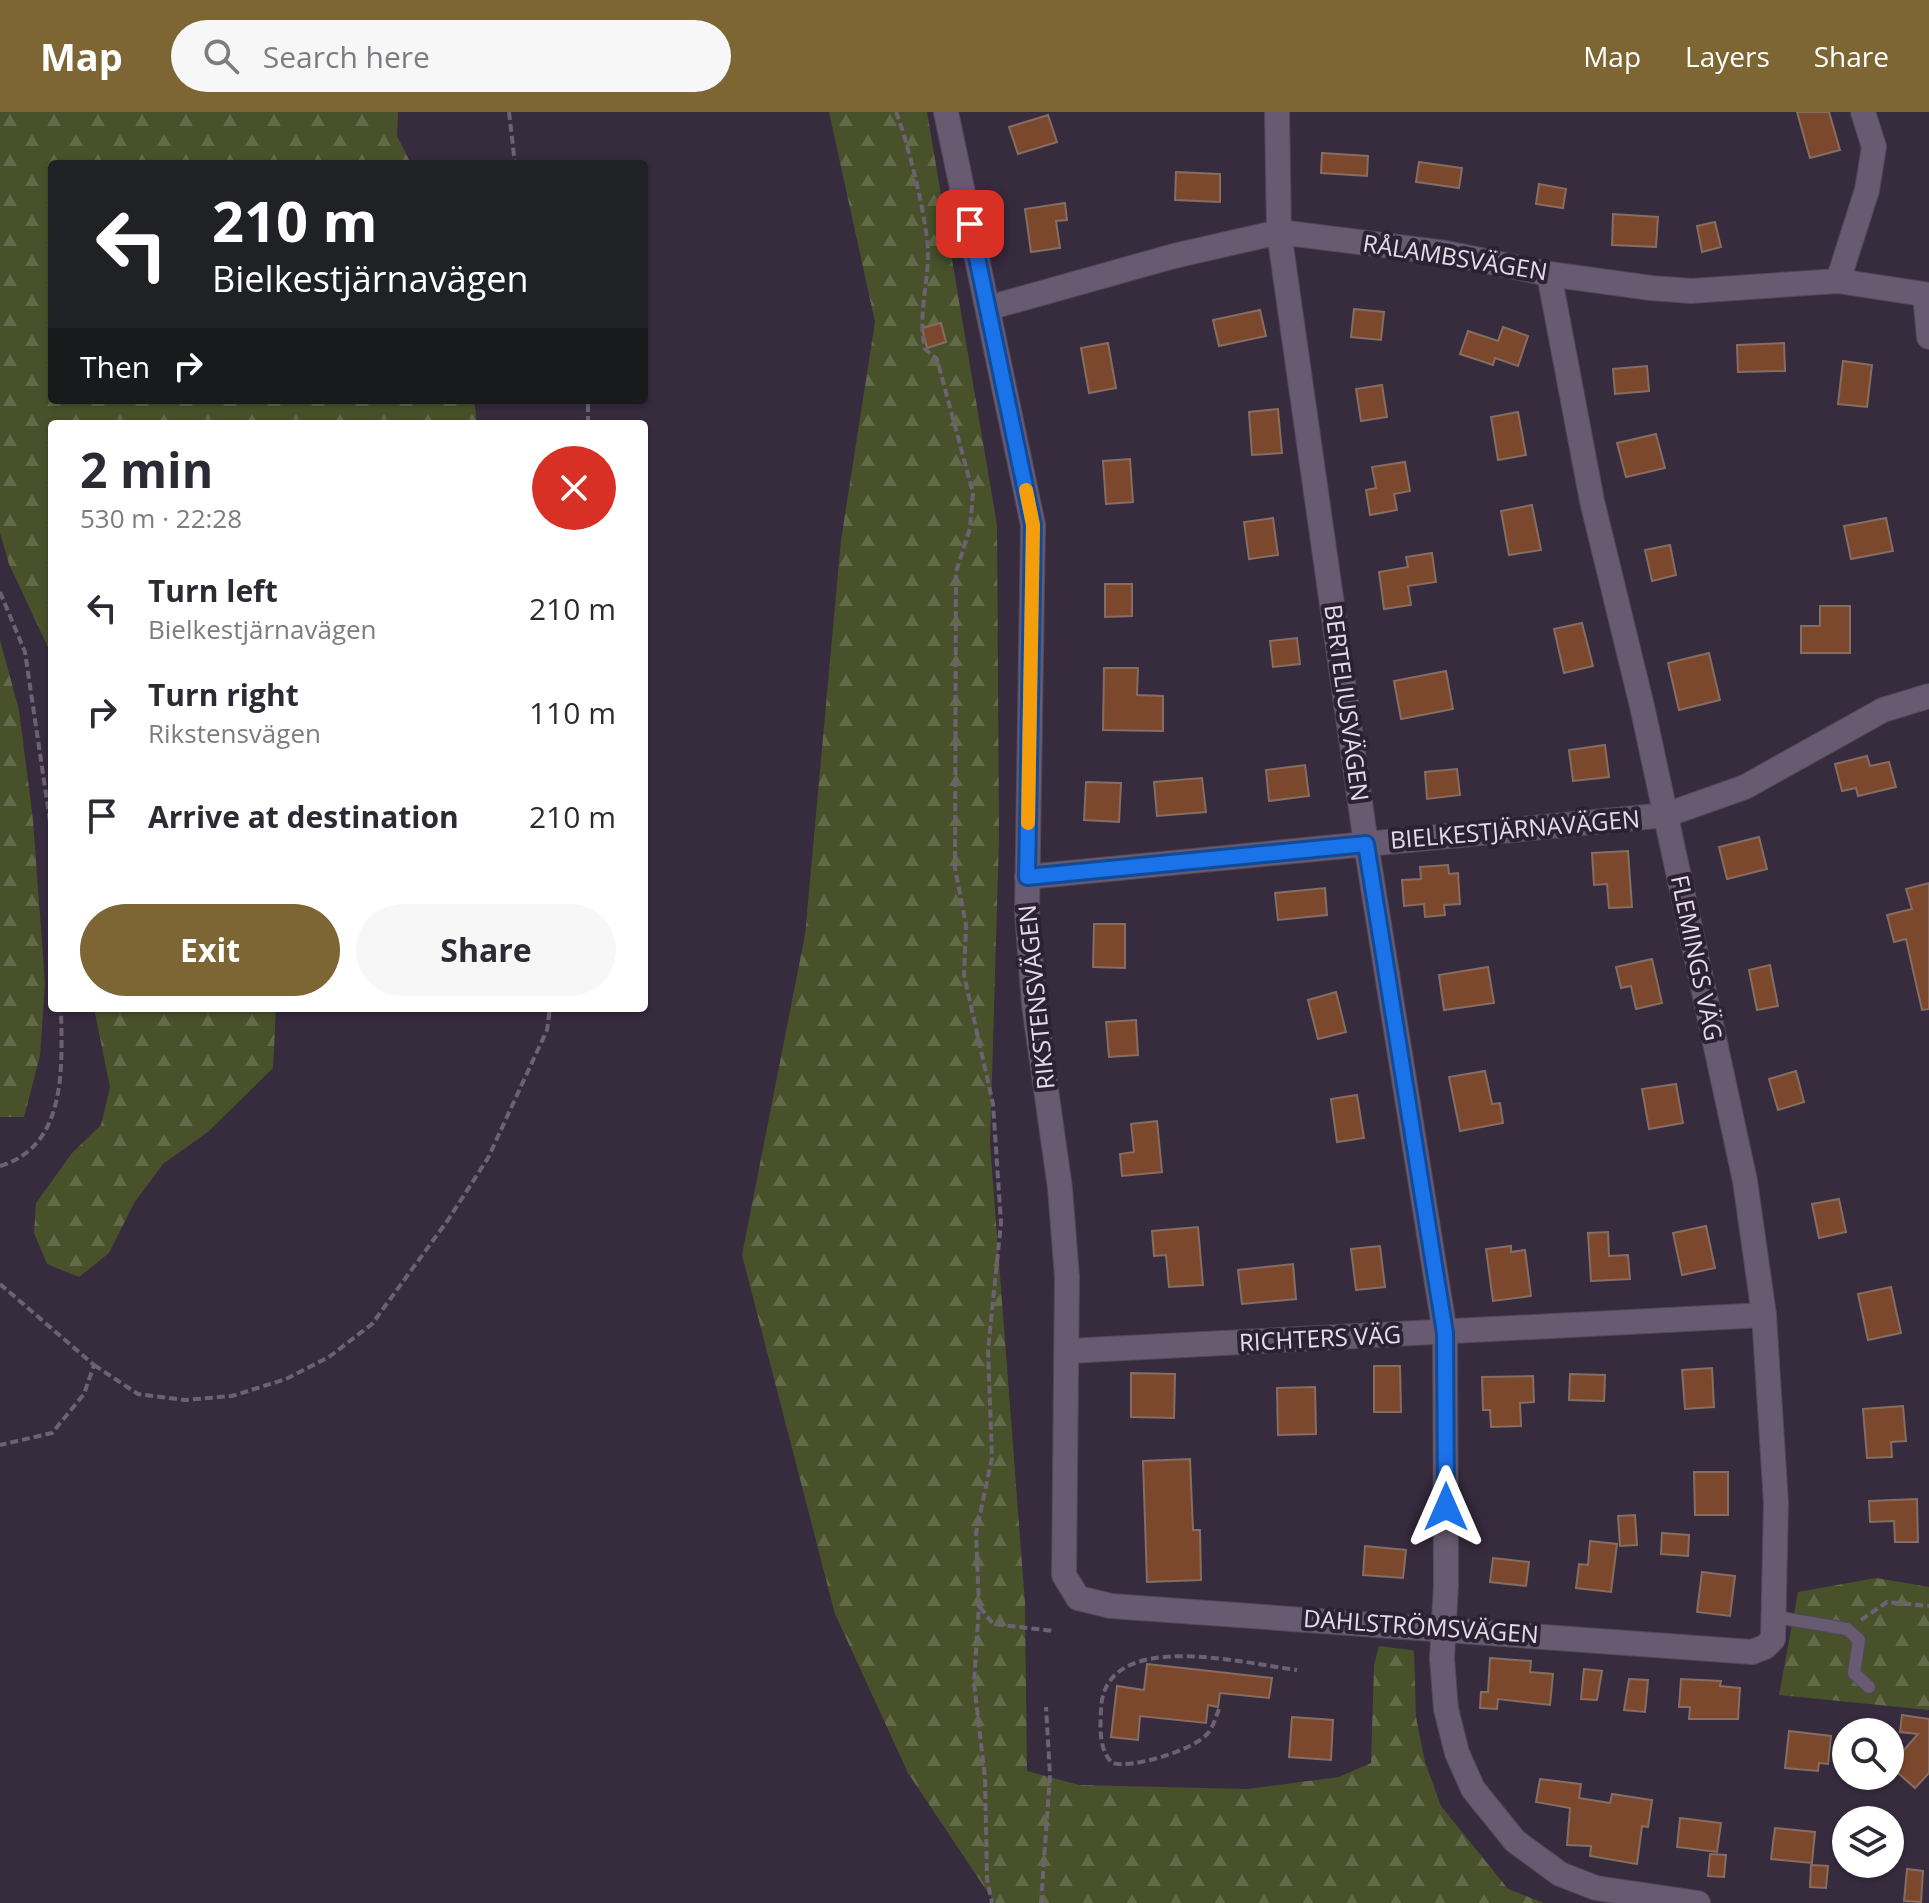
<!DOCTYPE html>
<html lang="en">
<head>
<meta charset="utf-8">
<style>
	:root { --surface:#fff; --page:#f7f7f7; --text:#2b2b33; --muted:#7c7c81; --accent:#7e6634 }
	body { margin:0; font-family:"Open Sans",sans-serif; background:var(--page); color:var(--text); height:100vh; display:flex; flex-direction:column; font-size:30px; white-space:nowrap }
	* { box-sizing:border-box; margin:0 }
	p { font-size:26px; color:var(--muted) }
	.icon { flex:none; width:44px; height:44px; fill:none; stroke:currentColor; stroke-width:2; stroke-linecap:round; stroke-linejoin:round }
	.map { position:relative; flex:1; overflow:hidden }
	.panel { position:absolute; left:48px; top:308px; width:600px; height:592px; display:flex; flex-direction:column; background:var(--surface); border-radius:8px; box-shadow:0 2px 6px #0004 }
	.panel>* { flex:none }
	.banner { position:absolute; left:48px; top:48px; width:600px; height:244px; border-radius:8px; box-shadow:0 2px 6px #0004; background:#202124; color:#fff; overflow:hidden }
	.controls { position:absolute; left:1832px; top:1606px; display:grid; gap:16px }
	.controls a { display:grid; place-items:center; width:72px; height:72px; border-radius:50%; background:var(--surface); box-shadow:0 2px 6px #0004; font-size:40px }
	.pin { position:absolute; display:grid; place-items:center; width:68px; height:68px; color:#fff; margin:-34px; border-radius:16px; box-shadow:0 4px 12px #0006 }
	.me { position:absolute; width:88px; margin:-44px; rotate:0deg; stroke-linejoin:round; filter:drop-shadow(0 0 6px #0008) }
	.turn { display:flex; align-items:center; gap:28px; height:168px; padding:0 32px; font-size:36px }
	.turn .icon { width:104px; height:104px; stroke-width:2.5 }
	.turn b { display:block; font-size:56px; line-height:68px }
	.then { display:flex; align-items:center; height:76px; padding:0 32px; background:#0003; gap:16px; font-size:30px }
	.round { display:grid; place-items:center; flex:none; width:84px; height:84px; border-radius:42px; background:var(--page) }
	.overview { display:flex; align-items:center; justify-content:space-between; height:136px; padding:0 32px }
	h1 { font-size:48px; font-weight:700; line-height:60px }
	.primary-button { display:flex; gap:16px; margin-top:auto; padding:16px 32px }
	.primary-button a { flex:1; height:92px; border-radius:48px; background:var(--accent); color:#fff; font-size:32px; font-weight:700; line-height:92px; text-align:center }
	.primary-button a+a { background:var(--page); color:var(--text) }
	ul { padding:0; list-style:none }
	li { display:flex; align-items:center; gap:24px; height:104px; padding:0 32px }
	li div { flex:1 }
	li b { display:block; font-size:30px }
	li em { font-style:normal }
	header { display:flex; align-items:center; gap:48px; box-sizing:border-box; height:112px; padding:0 40px; background:var(--accent); color:#fff }
	header strong { font-size:38px }
	nav { display:flex; gap:44px; margin-inline-start:auto; font-size:28px }
	.search { width:560px; height:72px; background:var(--page); display:flex; align-items:center; gap:20px; box-sizing:border-box; padding:0 28px; border-radius:44px; color:var(--muted); font-size:30px }
	.map>svg:first-child { display:block }
</style>
</head>
<body>
<header>
<strong>Map</strong>
<div class="search"><svg class="icon" aria-label="search" viewBox="0 0 24 24"><circle cx="10" cy="10" r="6"/><path d="M15 15l6 6"/></svg>Search here</div>
<nav><a>Map</a><a>Layers</a><a>Share</a></nav>
</header>
<div class="map">
<svg width="1929" height="1791" viewBox="0 0 1929 1791">
	<defs>
		<pattern id="forest-firs" width="22" height="20" patternUnits="userSpaceOnUse" patternTransform="scale(2)"><rect width="22" height="20" fill="#49512b"/><path d="M5 1l3.5 6h-7zM16 11l3.5 6h-7z" fill="#636a4a"/></pattern>
	</defs>
	<rect width="100%" height="100%" fill="#372b3e"/>
	<g fill="url(#forest-firs)">
		<polygon points="0,0 398,0 397,24 411,52 52,52 52,288 474,288 477,312 52,312 52,544 9,452 0,421"/>
		<polygon points="829,0 927,0 997,413 999,726 990,1032 1025,1491 1027,1659 1079,1673 1246,1677 1339,1665 1371,1651 1374,1553 1379,1534 1411,1538 1414,1539 1416,1605 1425,1650 1441,1694 1508,1777 1544,1791 995,1791 908,1661 835,1502 742,1143 805,823 841,428 875,210"/>
		<polygon points="0,528 19,598 33,708 45,872 40,944 24,1005 0,1005"/>
		<polygon points="94,896 276,896 273,956 209,1019 163,1052 134,1091 109,1141 79,1165 47,1152 34,1121 36,1091 72,1041 101,1013 110,975"/>
		<polygon points="1876,1466 1929,1475 1929,1598 1779,1583 1798,1480"/>
	</g>
	<g fill="#7c482d" stroke="#866d61" stroke-width="2">
		<polygon points="1797,0 1829,0 1840,38 1810,46"/>
		<polygon points="1048,3 1057,30 1018,42 1009,15"/>
		<polygon points="1322,41 1368,44 1367,64 1321,61"/>
		<polygon points="1419,50 1462,56 1459,76 1416,70"/>
		<polygon points="1176,60 1220,62 1220,90 1175,88"/>
		<polygon points="1539,72 1566,77 1563,96 1536,92"/>
		<polygon points="1065,91 1067,108 1056,109 1060,136 1031,140 1025,97"/>
		<polygon points="1613,102 1658,105 1656,135 1612,133"/>
		<polygon points="1715,110 1721,135 1702,140 1697,114"/>
		<polygon points="1354,197 1384,200 1381,228 1351,225"/>
		<polygon points="1260,198 1266,224 1219,234 1213,208"/>
		<polygon points="941,211 946,230 927,236 922,216"/>
		<polygon points="1503,215 1528,224 1518,254 1495,246 1493,253 1460,242 1468,219 1498,229"/>
		<polygon points="1108,231 1116,276 1089,281 1081,236"/>
		<polygon points="1784,231 1785,259 1738,260 1737,233"/>
		<polygon points="1843,249 1872,253 1867,295 1838,292"/>
		<polygon points="1647,254 1649,279 1615,282 1613,257"/>
		<polygon points="1382,273 1387,305 1361,309 1356,277"/>
		<polygon points="1278,297 1282,341 1252,343 1249,300"/>
		<polygon points="1518,300 1526,343 1498,348 1491,305"/>
		<polygon points="1656,322 1665,356 1626,365 1617,331"/>
		<polygon points="1130,347 1133,390 1106,392 1103,349"/>
		<polygon points="1405,350 1410,379 1394,382 1397,398 1370,403 1366,378 1376,376 1372,355"/>
		<polygon points="1532,393 1541,438 1509,443 1501,399"/>
		<polygon points="1273,406 1278,443 1249,447 1244,410"/>
		<polygon points="1886,406 1893,439 1851,447 1844,414"/>
		<polygon points="1670,433 1676,463 1652,469 1645,438"/>
		<polygon points="1432,441 1436,470 1408,474 1411,493 1384,497 1379,460 1408,455 1406,445"/>
		<polygon points="1105,472 1132,472 1132,504 1105,505"/>
		<polygon points="1820,494 1850,494 1850,541 1801,541 1801,514 1820,514"/>
		<polygon points="1582,511 1593,554 1564,561 1554,517"/>
		<polygon points="1297,526 1300,552 1273,555 1270,529"/>
		<polygon points="1709,541 1720,588 1679,598 1668,551"/>
		<polygon points="1104,556 1138,556 1137,583 1163,584 1163,619 1103,618"/>
		<polygon points="1446,559 1453,597 1401,607 1394,569"/>
		<polygon points="1605,633 1609,665 1573,669 1569,638"/>
		<polygon points="1867,644 1870,654 1889,650 1896,675 1858,684 1856,676 1842,679 1835,652"/>
		<polygon points="1305,653 1309,684 1269,689 1266,658"/>
		<polygon points="1457,657 1460,683 1427,687 1425,660"/>
		<polygon points="1202,666 1206,700 1157,704 1154,670"/>
		<polygon points="1086,670 1121,671 1119,710 1084,708"/>
		<polygon points="1759,725 1767,757 1727,767 1719,735"/>
		<polygon points="1628,739 1632,795 1609,796 1607,772 1594,773 1592,741"/>
		<polygon points="1448,753 1449,762 1458,761 1460,792 1444,793 1445,803 1425,805 1424,792 1404,794 1402,768 1421,767 1420,755"/>
		<polygon points="1929,771 1929,897 1922,898 1906,827 1894,830 1887,803 1912,797 1906,777"/>
		<polygon points="1325,776 1327,803 1278,808 1275,781"/>
		<polygon points="1094,812 1125,812 1125,856 1093,855"/>
		<polygon points="1652,847 1662,891 1636,897 1631,874 1621,876 1616,855"/>
		<polygon points="1770,853 1778,894 1757,898 1749,858"/>
		<polygon points="1488,855 1494,891 1444,898 1439,863"/>
		<polygon points="1336,880 1346,920 1318,927 1308,888"/>
		<polygon points="1136,908 1138,943 1109,945 1106,910"/>
		<polygon points="1485,959 1492,992 1500,991 1503,1011 1460,1019 1449,965"/>
		<polygon points="1796,959 1804,990 1778,998 1769,967"/>
		<polygon points="1676,972 1683,1011 1649,1017 1642,977"/>
		<polygon points="1357,983 1364,1026 1337,1030 1331,987"/>
		<polygon points="1157,1009 1162,1060 1122,1064 1120,1042 1134,1040 1131,1012"/>
		<polygon points="1839,1087 1846,1120 1819,1126 1812,1092"/>
		<polygon points="1706,1114 1715,1156 1682,1163 1673,1121"/>
		<polygon points="1198,1115 1203,1173 1169,1175 1166,1143 1154,1144 1152,1119"/>
		<polygon points="1608,1120 1609,1144 1628,1143 1630,1167 1591,1169 1588,1121"/>
		<polygon points="1380,1134 1385,1175 1356,1178 1351,1137"/>
		<polygon points="1511,1134 1511,1140 1525,1138 1531,1184 1493,1189 1486,1137"/>
		<polygon points="1293,1152 1296,1187 1242,1192 1238,1158"/>
		<polygon points="1891,1175 1901,1221 1868,1228 1858,1182"/>
		<polygon points="1374,1254 1400,1254 1401,1300 1374,1300"/>
		<polygon points="1712,1256 1714,1295 1685,1297 1682,1258"/>
		<polygon points="1131,1261 1175,1262 1174,1306 1131,1305"/>
		<polygon points="1570,1262 1605,1263 1604,1289 1569,1288"/>
		<polygon points="1533,1264 1534,1290 1520,1291 1521,1314 1491,1315 1490,1298 1483,1298 1482,1265"/>
		<polygon points="1315,1275 1316,1322 1278,1323 1277,1276"/>
		<polygon points="1903,1294 1906,1329 1891,1330 1892,1345 1867,1346 1863,1297"/>
		<polygon points="1190,1347 1193,1418 1200,1418 1201,1468 1147,1470 1143,1349"/>
		<polygon points="1694,1360 1728,1360 1728,1403 1695,1403"/>
		<polygon points="1917,1387 1918,1430 1895,1430 1894,1409 1870,1410 1869,1389"/>
		<polygon points="1635,1403 1637,1433 1620,1434 1618,1404"/>
		<polygon points="1662,1421 1689,1423 1688,1444 1661,1442"/>
		<polygon points="1590,1429 1617,1432 1611,1480 1576,1476 1579,1452 1588,1453"/>
		<polygon points="1365,1434 1406,1438 1403,1466 1363,1463"/>
		<polygon points="1493,1446 1529,1450 1526,1474 1490,1470"/>
		<polygon points="1702,1460 1735,1464 1730,1504 1697,1500"/>
		<polygon points="1490,1546 1531,1549 1530,1560 1553,1562 1550,1593 1498,1587 1497,1597 1480,1596 1481,1580 1488,1580"/>
		<polygon points="1147,1552 1272,1566 1269,1586 1220,1581 1218,1595 1208,1593 1206,1611 1140,1604 1138,1628 1111,1625 1117,1574 1144,1578"/>
		<polygon points="1584,1557 1602,1559 1597,1588 1581,1587"/>
		<polygon points="1629,1567 1648,1568 1645,1600 1624,1598"/>
		<polygon points="1681,1567 1721,1569 1720,1574 1740,1576 1738,1607 1689,1607 1690,1595 1679,1595"/>
		<polygon points="1902,1603 1929,1607 1929,1661 1915,1676 1890,1654 1918,1622 1900,1620"/>
		<polygon points="1292,1605 1333,1608 1331,1648 1289,1645"/>
		<polygon points="1789,1619 1831,1624 1828,1652 1819,1651 1818,1659 1785,1656"/>
		<polygon points="1540,1667 1581,1672 1579,1686 1610,1691 1612,1682 1652,1688 1648,1715 1642,1714 1637,1752 1590,1744 1591,1734 1567,1733 1570,1696 1536,1690"/>
		<polygon points="1680,1706 1721,1711 1717,1740 1677,1735"/>
		<polygon points="1775,1716 1815,1720 1812,1751 1771,1747"/>
		<polygon points="1710,1742 1726,1743 1724,1765 1708,1764"/>
		<polygon points="1811,1753 1828,1754 1826,1776 1810,1775"/>
		<polygon points="1907,1757 1923,1759 1921,1790 1904,1789"/>
	</g>
	<g fill="none" stroke-linecap="round" stroke-linejoin="round">
		<defs>
			<polyline id="service" points="1776,1505 1847,1517 1859,1528 1854,1561 1869,1575"/>
			<g id="minor">
				<polyline points="946,0 1033,413 1027,800 1034,893 1060,1076 1067,1165 1064,1463 1078,1486 1111,1494 1752,1540 1765,1535 1773,1527 1776,1391 1764,1203 1745,1069 1642,594 1592,389 1549,162"/>
				<polyline points="1277,0 1279,120 1366,732 1445,1221 1446,1472 1442,1547 1446,1597 1457,1641 1473,1677 1515,1729 1560,1762 1596,1776 1698,1791"/>
				<polyline points="1838,169 1867,78 1874,35 1863,0"/>
				<polyline points="1925,183 1929,225"/>
				<polyline points="988,196 1174,144 1279,120 1446,141 1549,162 1651,176 1691,179 1838,169 1929,183"/>
				<polyline points="1027,765 1666,703 1745,675 1883,598 1929,584"/>
				<polyline points="1068,1239 1764,1203"/>
			</g>
		</defs>
		<use href="#service" stroke="#514858" stroke-width="14"/>
		<use href="#minor" stroke="#514858" stroke-width="26"/>
		<g stroke="#6c6273" stroke-width="4" stroke-dasharray="8 4" stroke-linecap="butt">
			<polyline points="509,0 515,52"/>
			<path d="M896,0C908,30 929,114 928,145C927,177 918,206 925,237L937,247L973,381L970,416L956,460L955,756L966,813L964,863L993,992L1001,1111L988,1238L992,1346L976,1421L979,1493L974,1571L985,1666L987,1767L992,1791"/>
			<polyline points="588,312 588,288"/>
			<polyline points="0,480 25,540 52,723"/>
			<path d="M0,1054C68,1034 62,953 61,896"/>
			<polyline points="0,1172 94,1253 84,1282 52,1321 0,1333"/>
			<polyline points="94,1253 138,1282 185,1288 232,1284 286,1267 329,1245 372,1212 448,1108 488,1046 547,918 550,896"/>
			<polyline points="980,1495 993,1512 1054,1519"/>
			<polyline points="1861,1508 1887,1490 1929,1494"/>
			<path d="M1219,1597C1216,1605 1213,1615 1208,1621C1195,1638 1132,1657 1112,1651C1099,1637 1100,1617 1101,1598C1103,1514 1246,1552 1297,1558"/>
			<polyline points="1041,1791 1050,1663 1046,1595"/>
		</g>
		<use href="#service" stroke="#685a70" stroke-width="12"/>
		<use href="#minor" stroke="#685a70" stroke-width="24"/>
	</g>
	<g fill="none" stroke-linecap="round" stroke-linejoin="round">
		<defs>
			<polyline id="route" points="970,112 1033,413 1027,765 1366,732 1445,1221 1446,1395"/>
		</defs>
		<use href="#route" stroke="#114b97" stroke-width="20"/>
		<use href="#route" stroke="#1a73e8" stroke-width="14"/>
		<polyline stroke="#f59e0b" stroke-width="14" points="1026,378 1033,413 1028,711"/>
	</g>
	<g text-anchor="middle" stroke-width="8" stroke-linejoin="round" paint-order="stroke">
		<g font-size="24" fill="#e4dde9" stroke="#2d2134">
			<text transform="translate(1455 146) rotate(9)" y="8">RÅLAMBSVÄGEN</text>
			<text transform="translate(1346 591) rotate(82)" y="8">BERTELIUSVÄGEN</text>
			<text transform="translate(1515 718) rotate(-5)" y="8">BIELKESTJÄRNAVÄGEN</text>
			<text transform="translate(1696 846) rotate(78)" y="8">FLEMINGS VÄG</text>
			<text transform="translate(1037 885) rotate(-96)" y="8">RIKSTENSVÄGEN</text>
			<text transform="translate(1320 1227) rotate(-3)" y="8">RICHTERS VÄG</text>
			<text transform="translate(1421 1515) rotate(4)" y="8">DAHLSTRÖMSVÄGEN</text>
		</g>
	</g>
</svg>
<div class="controls">
<a><svg class="icon" aria-label="search" viewBox="0 0 24 24"><circle cx="10" cy="10" r="6"/><path d="M15 15l6 6"/></svg></a>
<a><svg class="icon" aria-label="layers" viewBox="0 0 24 24"><path d="M12 4l9 5-9 5-9-5zM3 14l9 5 9-5"/></svg></a>
</div>
<div class="pin" style="left:970px;top:112px;background:#d93025"><svg class="icon" aria-label="arrive" viewBox="0 0 24 24"><path d="M6 21V4h12l-3 4 3 4H6"/></svg></div>
<svg class="me" style="left:1446px;top:1395px" viewBox="-20 -20 40 40"><path d="M0-17L14 15 0 8-14 15z" fill="#1a73e8" stroke="#fff" stroke-width="4"/></svg>
<div class="banner">
<div class="turn"><svg class="icon" aria-label="left" viewBox="0 0 24 24"><path d="M17 20v-9H6M10 6l-5 5 5 5"/></svg><div><b>210 m</b>Bielkestjärnavägen</div></div>
<div class="then">Then<svg class="icon" aria-label="right" viewBox="0 0 24 24"><path d="M7 20v-9h11M14 6l5 5-5 5"/></svg></div>
</div>
<section class="panel">
<div class="overview"><div><h1>2 min</h1><p>530 m · 22:28</p></div><a class="round" style="background:#d93025;color:#fff"><svg class="icon" aria-label="close" viewBox="0 0 24 24"><path d="M6 6l12 12M18 6L6 18"/></svg></a></div>
<ul>
<li><svg class="icon" aria-label="left" viewBox="0 0 24 24"><path d="M17 20v-9H6M10 6l-5 5 5 5"/></svg><div><b>Turn left</b><p>Bielkestjärnavägen</p></div><em>210 m</em></li>
<li><svg class="icon" aria-label="right" viewBox="0 0 24 24"><path d="M7 20v-9h11M14 6l5 5-5 5"/></svg><div><b>Turn right</b><p>Rikstensvägen</p></div><em>110 m</em></li>
<li><svg class="icon" aria-label="arrive" viewBox="0 0 24 24"><path d="M6 21V4h12l-3 4 3 4H6"/></svg><div><b>Arrive at destination</b></div><em>210 m</em></li>
</ul>
<div class="primary-button"><a>Exit</a><a>Share</a></div>
</section>
</div>
</body>
</html>
